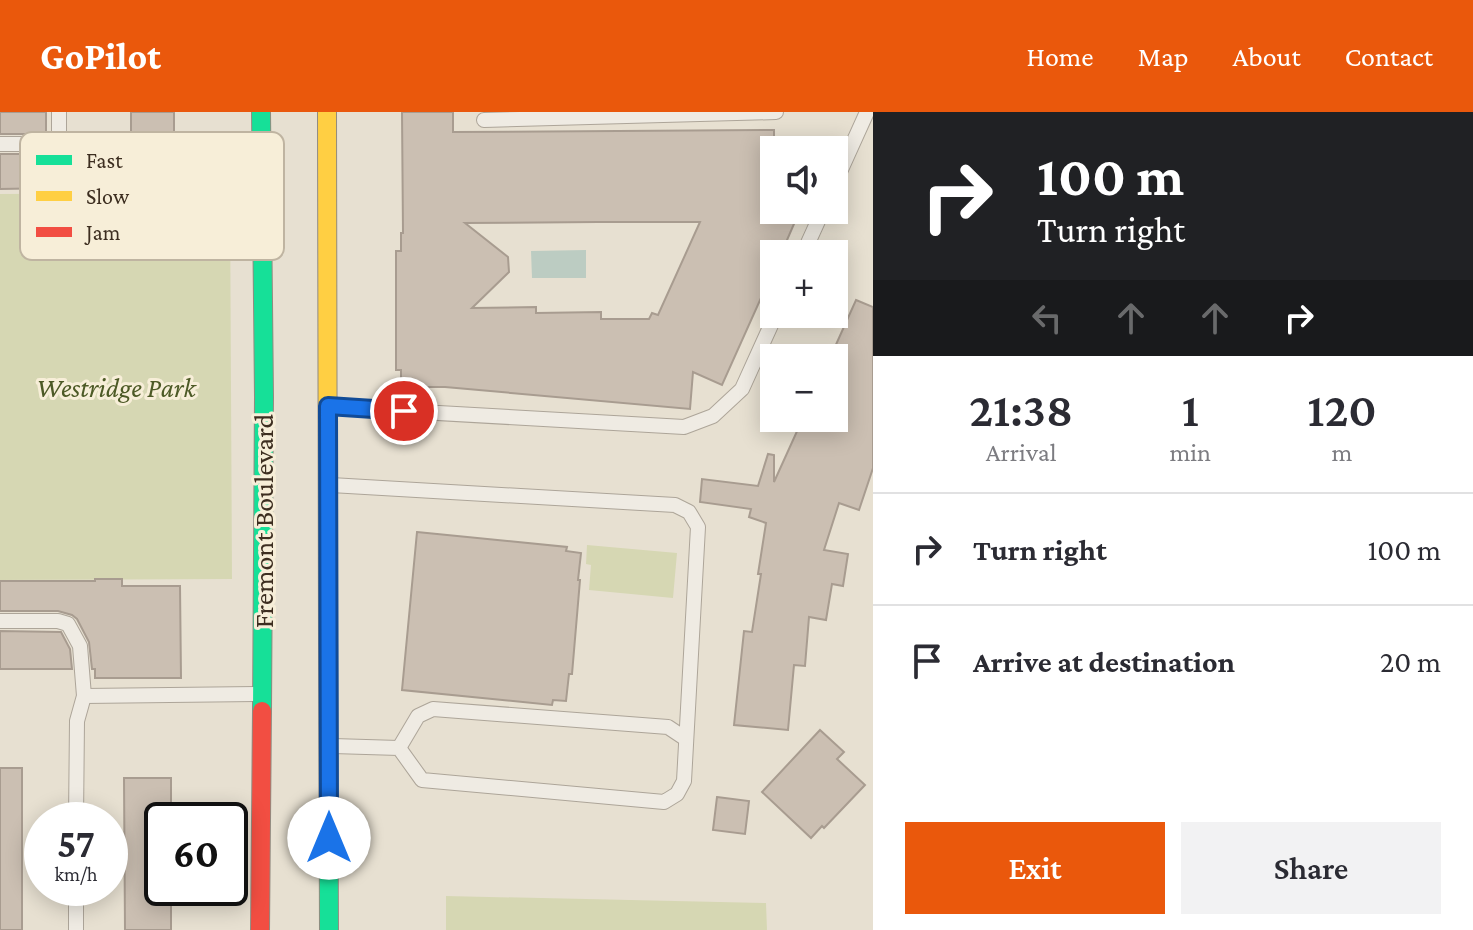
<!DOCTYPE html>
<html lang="en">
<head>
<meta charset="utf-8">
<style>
	:root { --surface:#fff; --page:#f2f2f3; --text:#2b2b33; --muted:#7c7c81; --line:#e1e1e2; --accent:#ea580c }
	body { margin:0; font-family:"Crimson Pro",serif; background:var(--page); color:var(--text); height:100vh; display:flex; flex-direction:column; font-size:30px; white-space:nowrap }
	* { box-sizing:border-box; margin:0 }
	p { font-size:26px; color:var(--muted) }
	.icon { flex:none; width:44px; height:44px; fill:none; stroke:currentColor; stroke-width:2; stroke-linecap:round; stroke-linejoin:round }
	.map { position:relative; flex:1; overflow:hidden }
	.drawer { display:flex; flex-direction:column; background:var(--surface); width:600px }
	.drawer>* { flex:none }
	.banner { background:#202124; color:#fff; overflow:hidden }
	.controls { position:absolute; left:760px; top:24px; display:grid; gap:16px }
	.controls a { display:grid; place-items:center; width:88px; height:88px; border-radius:0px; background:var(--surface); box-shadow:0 4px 20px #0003; font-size:40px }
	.speed { position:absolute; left:24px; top:690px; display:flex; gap:16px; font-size:40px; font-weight:700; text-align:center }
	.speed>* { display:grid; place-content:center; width:104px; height:104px; border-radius:50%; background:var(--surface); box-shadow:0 4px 20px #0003; line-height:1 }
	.speed small { font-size:20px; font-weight:400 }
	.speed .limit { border:4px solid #111; border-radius:12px; background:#fff; color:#111 }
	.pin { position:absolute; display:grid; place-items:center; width:68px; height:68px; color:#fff; margin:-34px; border:4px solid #fff; border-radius:50%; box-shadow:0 2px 8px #0007 }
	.me { position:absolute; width:88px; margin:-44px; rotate:0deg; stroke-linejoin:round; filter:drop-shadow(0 0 6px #0008) }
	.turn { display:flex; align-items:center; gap:28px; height:168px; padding:0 32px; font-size:36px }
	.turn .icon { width:104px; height:104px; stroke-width:2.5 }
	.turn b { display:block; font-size:56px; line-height:68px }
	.lanes { display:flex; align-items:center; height:76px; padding:0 32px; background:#0003; justify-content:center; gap:40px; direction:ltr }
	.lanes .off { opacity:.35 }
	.eta { display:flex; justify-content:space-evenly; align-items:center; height:136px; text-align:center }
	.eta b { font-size:48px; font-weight:600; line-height:56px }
	.cta { display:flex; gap:16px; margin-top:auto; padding:16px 32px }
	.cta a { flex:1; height:92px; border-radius:0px; background:var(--accent); color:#fff; font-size:32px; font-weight:600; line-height:92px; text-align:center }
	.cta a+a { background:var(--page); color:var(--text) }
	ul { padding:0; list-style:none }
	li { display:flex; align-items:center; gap:24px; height:112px; padding:0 32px; border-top:2px solid var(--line) }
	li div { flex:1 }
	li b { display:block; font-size:30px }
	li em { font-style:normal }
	header { display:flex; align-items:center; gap:48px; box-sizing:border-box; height:112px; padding:0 40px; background:var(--accent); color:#fff }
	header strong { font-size:38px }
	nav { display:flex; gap:44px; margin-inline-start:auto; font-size:28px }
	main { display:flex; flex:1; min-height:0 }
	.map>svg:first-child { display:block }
</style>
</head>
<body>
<header>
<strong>GoPilot</strong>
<nav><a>Home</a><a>Map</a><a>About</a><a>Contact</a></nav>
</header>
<main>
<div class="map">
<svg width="873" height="818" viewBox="0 0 873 818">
	<rect width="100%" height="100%" fill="#e7e0d1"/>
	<g fill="#d6d7b3">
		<polygon points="230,81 232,467 0,468 0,82"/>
		<polygon points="587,433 677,441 673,486 589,478 591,453 586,452"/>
		<polygon points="446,784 766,791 767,818 446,818"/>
	</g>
	<polygon fill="#bcccc2" points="586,138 586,166 532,166 531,139"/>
	<g fill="#cbbfb2" stroke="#a89c90" stroke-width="2" fill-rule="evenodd">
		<rect x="0" y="0" width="46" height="22"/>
		<rect x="131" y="0" width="43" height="68"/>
		<path d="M402,0H453V20L774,18V98H800L781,142H774V157L722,273L693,260L690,297L445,275H401V258H396V139H401V121H403ZM598,110H700L658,203L652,201L649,207H601V200L536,201V195L472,196L509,160L508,145L465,111Z"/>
		<polygon points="0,42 46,42 46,50 55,50 56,76 0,77"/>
		<polygon points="856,188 873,195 873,356 859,398 839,391 824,438 848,442 843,474 832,472 826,508 809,505 805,554 794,553 788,618 734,613 744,519 752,520 761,462 758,462 766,411 749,405 751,397 700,390 702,367 758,374 768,342 774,343 774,370 803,306 834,306 834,237"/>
		<polygon points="417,420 567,435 566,439 581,441 578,468 580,468 572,562 569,562 566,589 553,588 552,593 402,578"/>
		<polygon points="95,467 122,467 122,474 180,474 181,566 95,566 95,557 92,557 89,530 77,507 72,503 58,499 0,499 0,469 95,469"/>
		<polygon points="0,519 61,520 70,537 72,557 0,557"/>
		<polygon points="820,618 844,640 837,647 865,673 824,716 822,714 811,726 762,680"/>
		<rect x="0" y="656" width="22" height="162"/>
		<polygon points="124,666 171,666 171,708 162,708 162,776 171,776 171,818 125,818"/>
		<polygon points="717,685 749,689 745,722 713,718"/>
	</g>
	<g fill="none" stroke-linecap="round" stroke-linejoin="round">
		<defs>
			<g id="lane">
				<polyline points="484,8 776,0"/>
				<polyline points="0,32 59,32 59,0"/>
				<polyline points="834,73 867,0"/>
				<polyline points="803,142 823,98"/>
				<polyline points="332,295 684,315 713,304 742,277 776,202"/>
				<polyline points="331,373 675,393 689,400 698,415 684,669 677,682 664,690 422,668 399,636 333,634"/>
				<polyline points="0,509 58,509 68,512 80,534 84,584 77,609 76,708"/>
				<polyline points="84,584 257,582"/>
				<polyline points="399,636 418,604 433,597 668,615 686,627"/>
				<polyline points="76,818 76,776"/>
			</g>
			<g id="fast">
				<polyline points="261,0 264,285 262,599"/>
				<polyline points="328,527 329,818"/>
			</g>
			<polyline id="slow" points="327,0 328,527"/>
			<polyline id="jam" points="260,818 262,599"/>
		</defs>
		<use href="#lane" stroke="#ada599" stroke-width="16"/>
		<use href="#fast" stroke="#928b80" stroke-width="20"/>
		<use href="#slow" stroke="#928b80" stroke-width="20"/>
		<use href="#jam" stroke="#928b80" stroke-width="20"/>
		<use href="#lane" stroke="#efebe3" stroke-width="14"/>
		<use href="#fast" stroke="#16e098" stroke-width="18"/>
		<use href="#slow" stroke="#ffcf43" stroke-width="18"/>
		<use href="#jam" stroke="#f24e42" stroke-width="18"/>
	</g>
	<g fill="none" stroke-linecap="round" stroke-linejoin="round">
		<defs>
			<polyline id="route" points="329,726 328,294 404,299"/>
		</defs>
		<use href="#route" stroke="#114b97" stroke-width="20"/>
		<use href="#route" stroke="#1a73e8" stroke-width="14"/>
	</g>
	<g text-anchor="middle" stroke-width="6" stroke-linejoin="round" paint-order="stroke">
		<g font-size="28" font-style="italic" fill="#4d5a26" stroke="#f7eed8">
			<text x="116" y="285">Westridge Park</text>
		</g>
		<g font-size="28" fill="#3d2e20" stroke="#f7eed8">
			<text transform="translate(263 409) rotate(-90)" y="10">Fremont Boulevard</text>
		</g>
	</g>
	<rect x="20" y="20" width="264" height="128" rx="12" fill="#f7eed8" stroke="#bfb4a1" stroke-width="2"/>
	<rect x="36" y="43" width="36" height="10" fill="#16e098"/>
	<rect x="36" y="79" width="36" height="10" fill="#ffcf43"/>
	<rect x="36" y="115" width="36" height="10" fill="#f24e42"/>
	<g font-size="22" fill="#3d2e20">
		<text x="86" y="56">Fast</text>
		<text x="86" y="92">Slow</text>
		<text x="86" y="128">Jam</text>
	</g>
</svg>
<div class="controls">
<a><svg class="icon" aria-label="sound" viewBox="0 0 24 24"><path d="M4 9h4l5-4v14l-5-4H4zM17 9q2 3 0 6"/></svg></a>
<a>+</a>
<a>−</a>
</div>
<div class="speed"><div>57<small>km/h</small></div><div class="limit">60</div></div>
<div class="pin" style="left:404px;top:299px;background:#d93025"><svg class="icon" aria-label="arrive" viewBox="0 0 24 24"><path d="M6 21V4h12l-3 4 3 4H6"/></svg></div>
<svg class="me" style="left:329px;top:726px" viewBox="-20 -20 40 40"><circle r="19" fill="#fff"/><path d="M0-13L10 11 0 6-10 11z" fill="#1a73e8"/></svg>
</div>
<section class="drawer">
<div class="banner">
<div class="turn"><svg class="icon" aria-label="right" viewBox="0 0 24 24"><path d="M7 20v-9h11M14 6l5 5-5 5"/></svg><div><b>100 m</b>Turn right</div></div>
<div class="lanes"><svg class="icon off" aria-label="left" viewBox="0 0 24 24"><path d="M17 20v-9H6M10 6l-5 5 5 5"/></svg><svg class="icon off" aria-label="ahead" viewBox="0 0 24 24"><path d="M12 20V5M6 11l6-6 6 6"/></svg><svg class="icon off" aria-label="ahead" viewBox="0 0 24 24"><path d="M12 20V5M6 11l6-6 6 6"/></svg><svg class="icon" aria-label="right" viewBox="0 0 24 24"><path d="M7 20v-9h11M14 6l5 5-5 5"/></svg></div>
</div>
<div class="eta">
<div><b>21:38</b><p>Arrival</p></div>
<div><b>1</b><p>min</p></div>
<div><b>120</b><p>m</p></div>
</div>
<ul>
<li><svg class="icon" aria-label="right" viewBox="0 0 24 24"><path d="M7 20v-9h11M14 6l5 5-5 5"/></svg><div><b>Turn right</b></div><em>100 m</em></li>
<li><svg class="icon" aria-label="arrive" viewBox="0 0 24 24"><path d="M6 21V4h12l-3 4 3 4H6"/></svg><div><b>Arrive at destination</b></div><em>20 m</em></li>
</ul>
<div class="cta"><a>Exit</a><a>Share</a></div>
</section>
</main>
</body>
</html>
